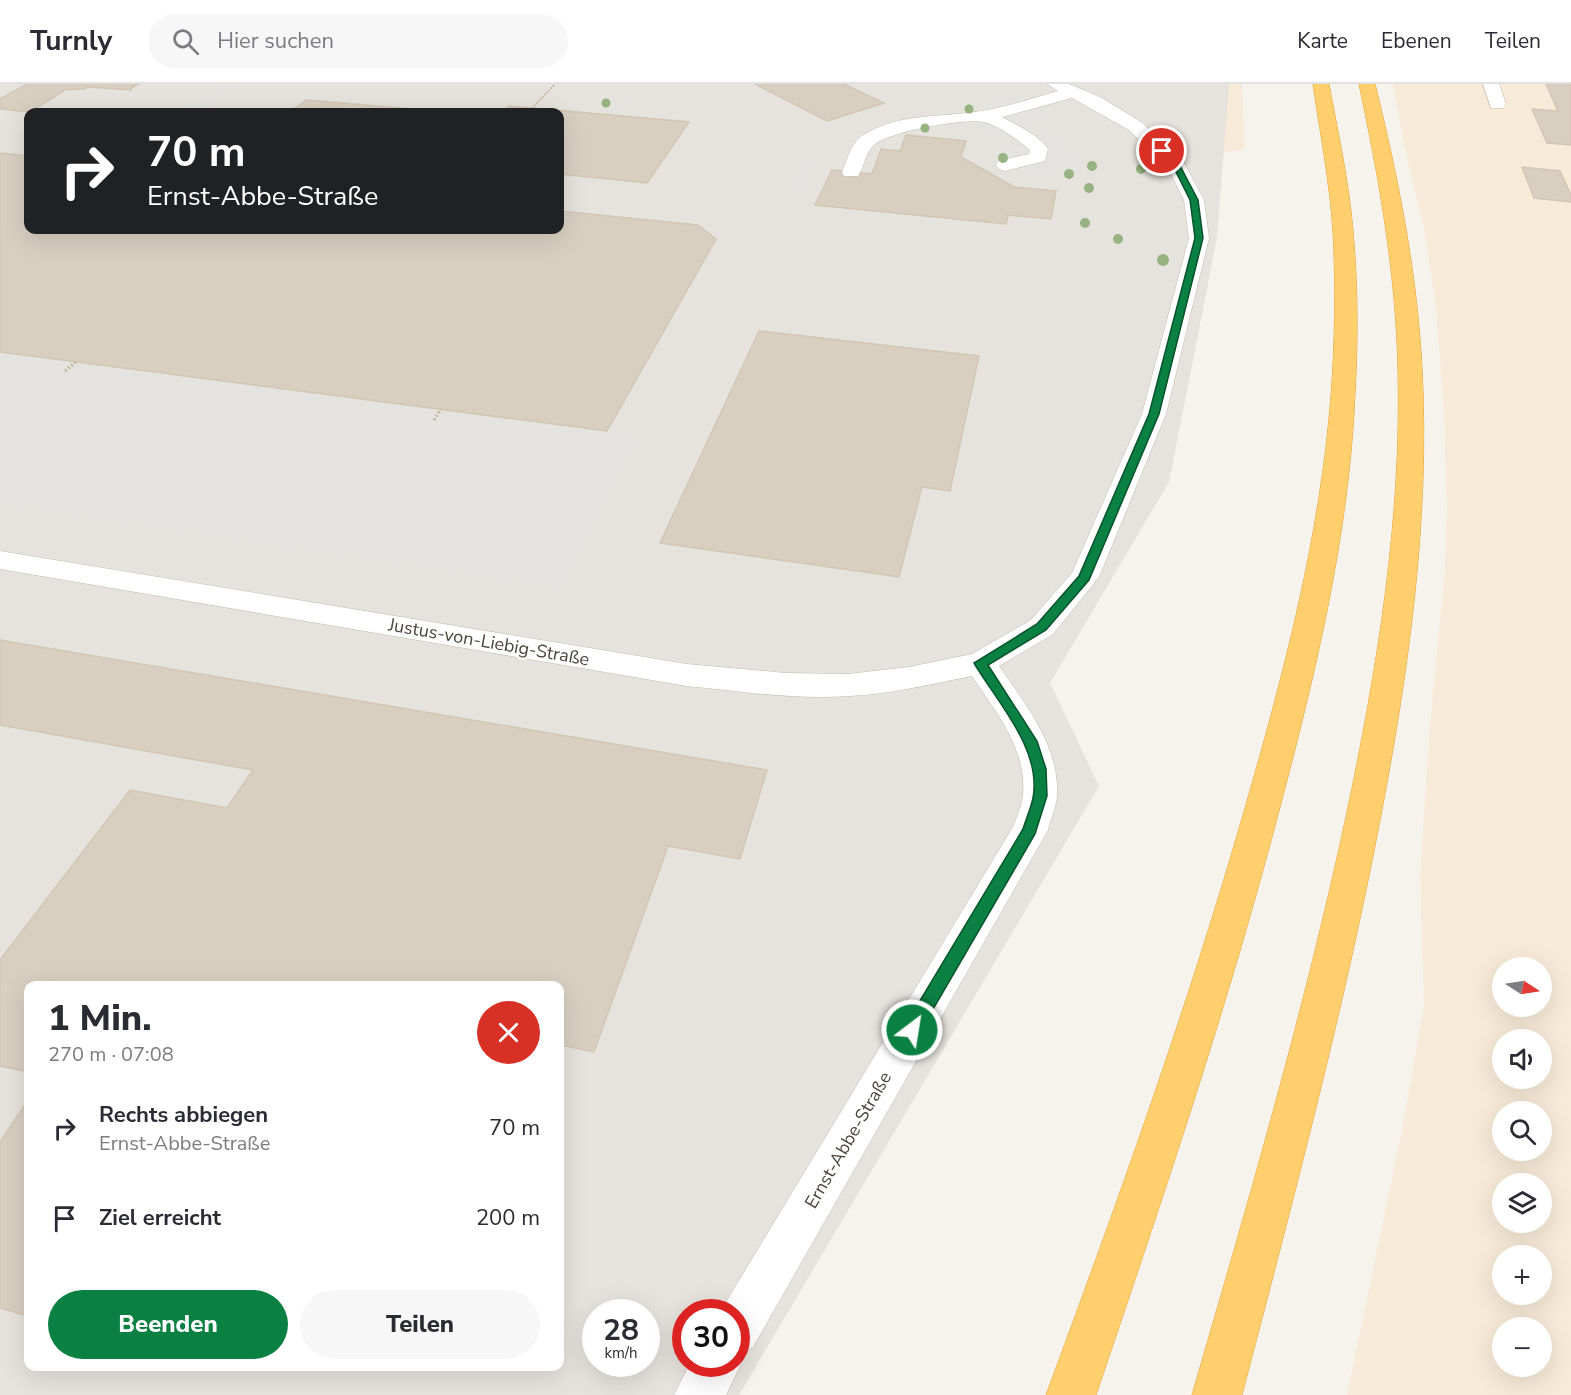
<!DOCTYPE html>
<html lang="de">
<head>
<meta charset="utf-8">
<style>
	:root { --surface:#fff; --page:#f7f7f7; --text:#2b2b33; --muted:#7c7c81; --line:#e1e1e2; --accent:#0b8043 }
	body { margin:0; font-family:"Nunito Sans",sans-serif; background:var(--page); color:var(--text); height:100vh; display:flex; flex-direction:column; font-size:22px; white-space:nowrap }
	* { box-sizing:border-box; margin:0 }
	p { font-size:20px; color:var(--muted) }
	.icon { flex:none; width:33px; height:33px; fill:none; stroke:currentColor; stroke-width:2; stroke-linecap:round; stroke-linejoin:round }
	.map { position:relative; flex:1; overflow:hidden }
	.drawer { position:absolute; left:24px; top:897px; width:540px; height:390px; display:flex; flex-direction:column; background:var(--surface); border-radius:12px; box-shadow:0 6px 24px #0002 }
	.drawer>* { flex:none }
	.top-card { position:absolute; left:24px; top:24px; width:540px; height:126px; border-radius:12px; box-shadow:0 6px 24px #0002; background:#202124; color:#fff; overflow:hidden }
	.needle { width:39px; rotate:102deg }
	.fabs { position:absolute; left:1492px; top:873px; display:grid; gap:12px }
	.fabs a { display:grid; place-items:center; width:60px; height:60px; border-radius:50%; background:var(--surface); box-shadow:0 6px 24px #0002; font-size:30px }
	.speed { position:absolute; left:582px; top:1215px; display:flex; gap:12px; font-size:30px; font-weight:700; text-align:center }
	.speed>* { display:grid; place-content:center; width:78px; height:78px; border-radius:50%; background:var(--surface); box-shadow:0 6px 24px #0002; line-height:1 }
	.speed small { font-size:15px; font-weight:400 }
	.speed .limit { border:9px solid #d22; background:#fff; color:#111 }
	.pin { position:absolute; display:grid; place-items:center; width:51px; height:51px; color:#fff; margin:-26px; border:3px solid #fff; border-radius:50%; box-shadow:0 2px 6px #0007 }
	.me { position:absolute; width:66px; margin:-33px; rotate:31deg; stroke-linejoin:round; filter:drop-shadow(0 0 4px #0008) }
	.turn { display:flex; align-items:center; gap:21px; height:126px; padding:0 24px; font-size:27px }
	.turn .icon { width:78px; height:78px; stroke-width:2.5 }
	.turn b { display:block; font-size:42px; line-height:51px }
	.round { display:grid; place-items:center; flex:none; width:63px; height:63px; border-radius:32px; background:var(--page) }
	.head { display:flex; align-items:center; justify-content:space-between; height:102px; padding:0 24px }
	h1 { font-size:36px; font-weight:800; line-height:45px }
	.primary-button { display:flex; gap:12px; margin-top:auto; padding:12px 24px }
	.primary-button a { flex:1; height:69px; border-radius:36px; background:var(--accent); color:#fff; font-size:24px; font-weight:800; line-height:69px; text-align:center }
	.primary-button a+a { background:var(--page); color:var(--text) }
	ul { padding:0; list-style:none }
	li { display:flex; align-items:center; gap:18px; height:90px; padding:0 24px }
	li div { flex:1 }
	li b { display:block; font-size:22px }
	li em { font-style:normal }
	header { display:flex; align-items:center; gap:36px; box-sizing:border-box; height:84px; padding:0 30px; background:var(--surface); border-bottom:2px solid var(--line) }
	header strong { font-size:28px }
	nav { display:flex; gap:33px; margin-inline-start:auto; font-size:21px }
	.search { width:420px; height:54px; background:var(--page); display:flex; align-items:center; gap:15px; box-sizing:border-box; padding:0 21px; border-radius:33px; color:var(--muted); font-size:22px }
	.map>svg:first-child { display:block }
</style>
</head>
<body>
<header>
<strong>Turnly</strong>
<div class="search"><svg class="icon" aria-label="search" viewBox="0 0 24 24"><circle cx="10" cy="10" r="6"/><path d="M15 15l6 6"/></svg>Hier suchen</div>
<nav><a>Karte</a><a>Ebenen</a><a>Teilen</a></nav>
</header>
<div class="map">
<svg width="1571" height="1311" viewBox="0 0 1571 1311">
	<rect width="100%" height="100%" fill="#f6f3ec"/>
	<g fill="#f7ead8" fill-rule="evenodd">
		<polygon points="1076,0 1242,0 1245,65 1189,76"/>
		<path d="M1393,0H1571V1311H1347L1403,1041L1424,921L1420,792L1430,640L1445,485L1447,424L1444,331L1436,224L1426,155L1403,56ZM1503,884H1542V922H1503ZM1503,956H1542V994H1503ZM1503,1028H1542V1066H1503ZM1503,1100H1542V1138H1503ZM1503,1172H1542V1210H1503ZM1503,1244H1542V1282H1503Z"/>
	</g>
	<path fill="#e6e2dd" fill-rule="evenodd" d="M0,0H1229L1217,154L1169,398L1050,599L1099,702L739,1311H0ZM28,28H560V146H28ZM28,902H560V1282H28ZM596,1228H646V1280H596ZM686,1228H736V1280H686Z"/>
	<g fill="#e5e3e0">
		<polygon points="220,0 239,1 200,28 180,28"/>
		<polygon points="627,5 643,6 626,28 609,27"/>
		<polygon points="1011,8 1058,31 1034,38 1040,42 1025,46 1028,48 1044,44 1075,60 1060,65 1082,67 1079,88 1058,86 1056,95 1024,92 1026,83 1013,74 994,72 998,56 1016,57 1007,51 993,55 970,42 983,38 982,27 968,20"/>
		<polygon points="802,72 821,74 807,105 786,103"/>
		<polygon points="0,268 644,351 563,505 0,421"/>
	</g>
	<g fill="#d8cfc1" stroke="#d3c7b4" stroke-width="1.5">
		<polygon points="27,0 138,0 130,5 132,6 88,3 84,5 65,6 30,28 0,25 0,15"/>
		<polygon points="755,0 844,0 884,19 827,37"/>
		<polygon points="1546,0 1571,0 1571,61 1547,59 1532,25 1558,27"/>
		<polygon points="306,16 448,28 290,28"/>
		<polygon points="509,22 532,24 689,38 647,99 560,90 560,28 503,28"/>
		<polygon points="906,51 966,57 961,73 1014,103 1056,107 1051,135 1008,131 1006,140 815,121 832,86 872,90 881,65 900,67"/>
		<polygon points="0,69 28,72 28,146 560,146 560,127 698,141 716,155 607,347 0,268"/>
		<polygon points="1522,83 1560,87 1571,111 1571,118 1534,114"/>
		<polygon points="759,247 979,272 950,407 922,403 899,493 660,459"/>
		<polygon points="0,556 767,686 740,775 668,762 594,968 560,961 560,902 28,902 28,988 0,982 0,876 130,706 227,724 253,686 0,641"/>
		<polygon points="28,1016 28,1232 0,1224 0,1058"/>
	</g>
	<g fill="none" stroke-linecap="round" stroke-linejoin="round">
		<defs>
			<g id="minor">
				<path d="M1047,0H1069L1100,13L1141,38L1182,75L1204,116L1209,154L1166,330L1099,493L1053,550L999,582C1025,620 1059,661 1057,710C1057,722 1051,734 1048,746L753,1263L737,1269L741,1280L726,1311H674L690,1280H736V1228H720L1013,743C1017,733 1022,722 1023,711C1027,665 996,628 972,592C931,600 891,610 849,612C795,616 740,607 687,602L0,485V467L687,580L786,589L848,590L909,583L972,570L1031,536L1072,489L1142,330L1189,154L1184,116L1167,82L1129,46L1072,14L1002,33C1018,42 1037,49 1048,65L1045,77L1005,87L998,85L996,81L998,77L1029,70L1030,66C1020,57 996,40 983,38C963,34 890,48 875,60C865,68 865,82 858,92H844L842,88C848,74 851,58 865,50C901,28 947,34 987,26C1010,22 1034,14 1058,7Z"/>
				<polygon points="1483,0 1499,0 1506,20 1503,24 1491,24"/>
			</g>
			<g id="highway">
				<path d="M1313,0H1329C1338,49 1349,98 1353,147C1358,201 1358,256 1355,310C1349,450 1316,587 1280,723C1228,922 1162,1116 1096,1311H1046C1118,1117 1188,923 1245,724C1284,589 1320,453 1331,312C1335,258 1336,203 1333,148C1330,99 1320,49 1313,0Z"/>
				<path d="M1359,0H1375C1398,93 1417,188 1422,284C1430,434 1409,584 1381,731C1344,926 1292,1119 1242,1311H1192C1248,1119 1304,928 1346,733C1377,586 1402,436 1398,286C1396,189 1379,94 1359,0Z"/>
			</g>
		</defs>
		<use href="#minor" stroke="#c2bbae" stroke-width="1"/>
		<use href="#highway" stroke="#e0a43c" stroke-width="1"/>
		<polyline stroke="#c4b79f" stroke-width="2" stroke-dasharray="1.5 1.5" stroke-linecap="butt" points="532,24 555,0"/>
		<g stroke="#c4b79f" stroke-width="3" stroke-dasharray="2 2" stroke-linecap="butt">
			<polyline points="65,287 76,278"/>
			<polyline points="434,336 441,325"/>
		</g>
		<use href="#minor" fill="#fff" fill-rule="evenodd"/>
		<use href="#highway" fill="#ffcf6e" fill-rule="evenodd"/>
	</g>
	<g fill="#97b381">
		<circle cx="606" cy="19" r="4.5"/>
		<circle cx="969" cy="25" r="4.5"/>
		<circle cx="925" cy="44" r="4.5"/>
		<circle cx="1003" cy="74" r="5"/>
		<circle cx="1092" cy="82" r="5"/>
		<circle cx="1141" cy="85" r="5"/>
		<circle cx="1069" cy="90" r="5"/>
		<circle cx="1089" cy="104" r="5"/>
		<circle cx="1085" cy="139" r="5"/>
		<circle cx="1118" cy="155" r="5"/>
		<circle cx="1163" cy="176" r="6"/>
	</g>
	<path fill="#0b8043" stroke="#07532c" stroke-width="1.5" d="M1162,65L1178,78L1198,116L1203,154L1159,330L1089,496L1046,546L988,581L1037,657L1046,685L1047,712L1035,750L918,951L912,953L906,951L904,946L906,940L1023,745C1026,735 1031,724 1033,714C1042,665 997,618 974,579L1037,540L1079,492L1149,330L1195,154L1190,116L1172,80L1158,67Z"/>
	<g text-anchor="middle" stroke-width="4.5" stroke-linejoin="round" paint-order="stroke">
		<g font-size="18" fill="#4b4439" stroke="#fff">
			<text transform="translate(489 558) rotate(10)" y="6">Justus-von-Liebig-Straße</text>
			<text transform="translate(848 1056) rotate(-60)" y="6">Ernst-Abbe-Straße</text>
		</g>
	</g>
</svg>
<div class="fabs">
<a><svg class="needle" viewBox="-14 -14 28 28"><path d="M0-13l5 13h-10z" fill="#e53935"/><path d="M0 13l5-13h-10z" fill="#7c7c81"/></svg></a>
<a><svg class="icon" aria-label="sound" viewBox="0 0 24 24"><path d="M4 9h4l5-4v14l-5-4H4zM17 9q2 3 0 6"/></svg></a>
<a><svg class="icon" aria-label="search" viewBox="0 0 24 24"><circle cx="10" cy="10" r="6"/><path d="M15 15l6 6"/></svg></a>
<a><svg class="icon" aria-label="layers" viewBox="0 0 24 24"><path d="M12 4l9 5-9 5-9-5zM3 14l9 5 9-5"/></svg></a>
<a>+</a>
<a>−</a>
</div>
<div class="speed"><div>28<small>km/h</small></div><div class="limit">30</div></div>
<div class="pin" style="left:1162px;top:67px;background:#d93025"><svg class="icon" aria-label="arrive" viewBox="0 0 24 24"><path d="M6 21V4h12l-3 4 3 4H6"/></svg></div>
<svg class="me" style="left:912px;top:946px" viewBox="-20 -20 40 40"><circle r="17" fill="#0b8043" stroke="#fff" stroke-width="3"/><path d="M0-11L8 9 0 5-8 9z" fill="#fff"/></svg>
<div class="top-card">
<div class="turn"><svg class="icon" aria-label="right" viewBox="0 0 24 24"><path d="M7 20v-9h11M14 6l5 5-5 5"/></svg><div><b>70 m</b>Ernst-Abbe-Straße</div></div>
</div>
<section class="drawer">
<div class="head"><div><h1>1 Min.</h1><p>270 m · 07:08</p></div><a class="round" style="background:#d93025;color:#fff"><svg class="icon" aria-label="close" viewBox="0 0 24 24"><path d="M6 6l12 12M18 6L6 18"/></svg></a></div>
<ul>
<li><svg class="icon" aria-label="right" viewBox="0 0 24 24"><path d="M7 20v-9h11M14 6l5 5-5 5"/></svg><div><b>Rechts abbiegen</b><p>Ernst-Abbe-Straße</p></div><em>70 m</em></li>
<li><svg class="icon" aria-label="arrive" viewBox="0 0 24 24"><path d="M6 21V4h12l-3 4 3 4H6"/></svg><div><b>Ziel erreicht</b></div><em>200 m</em></li>
</ul>
<div class="primary-button"><a>Beenden</a><a>Teilen</a></div>
</section>
</div>
</body>
</html>
